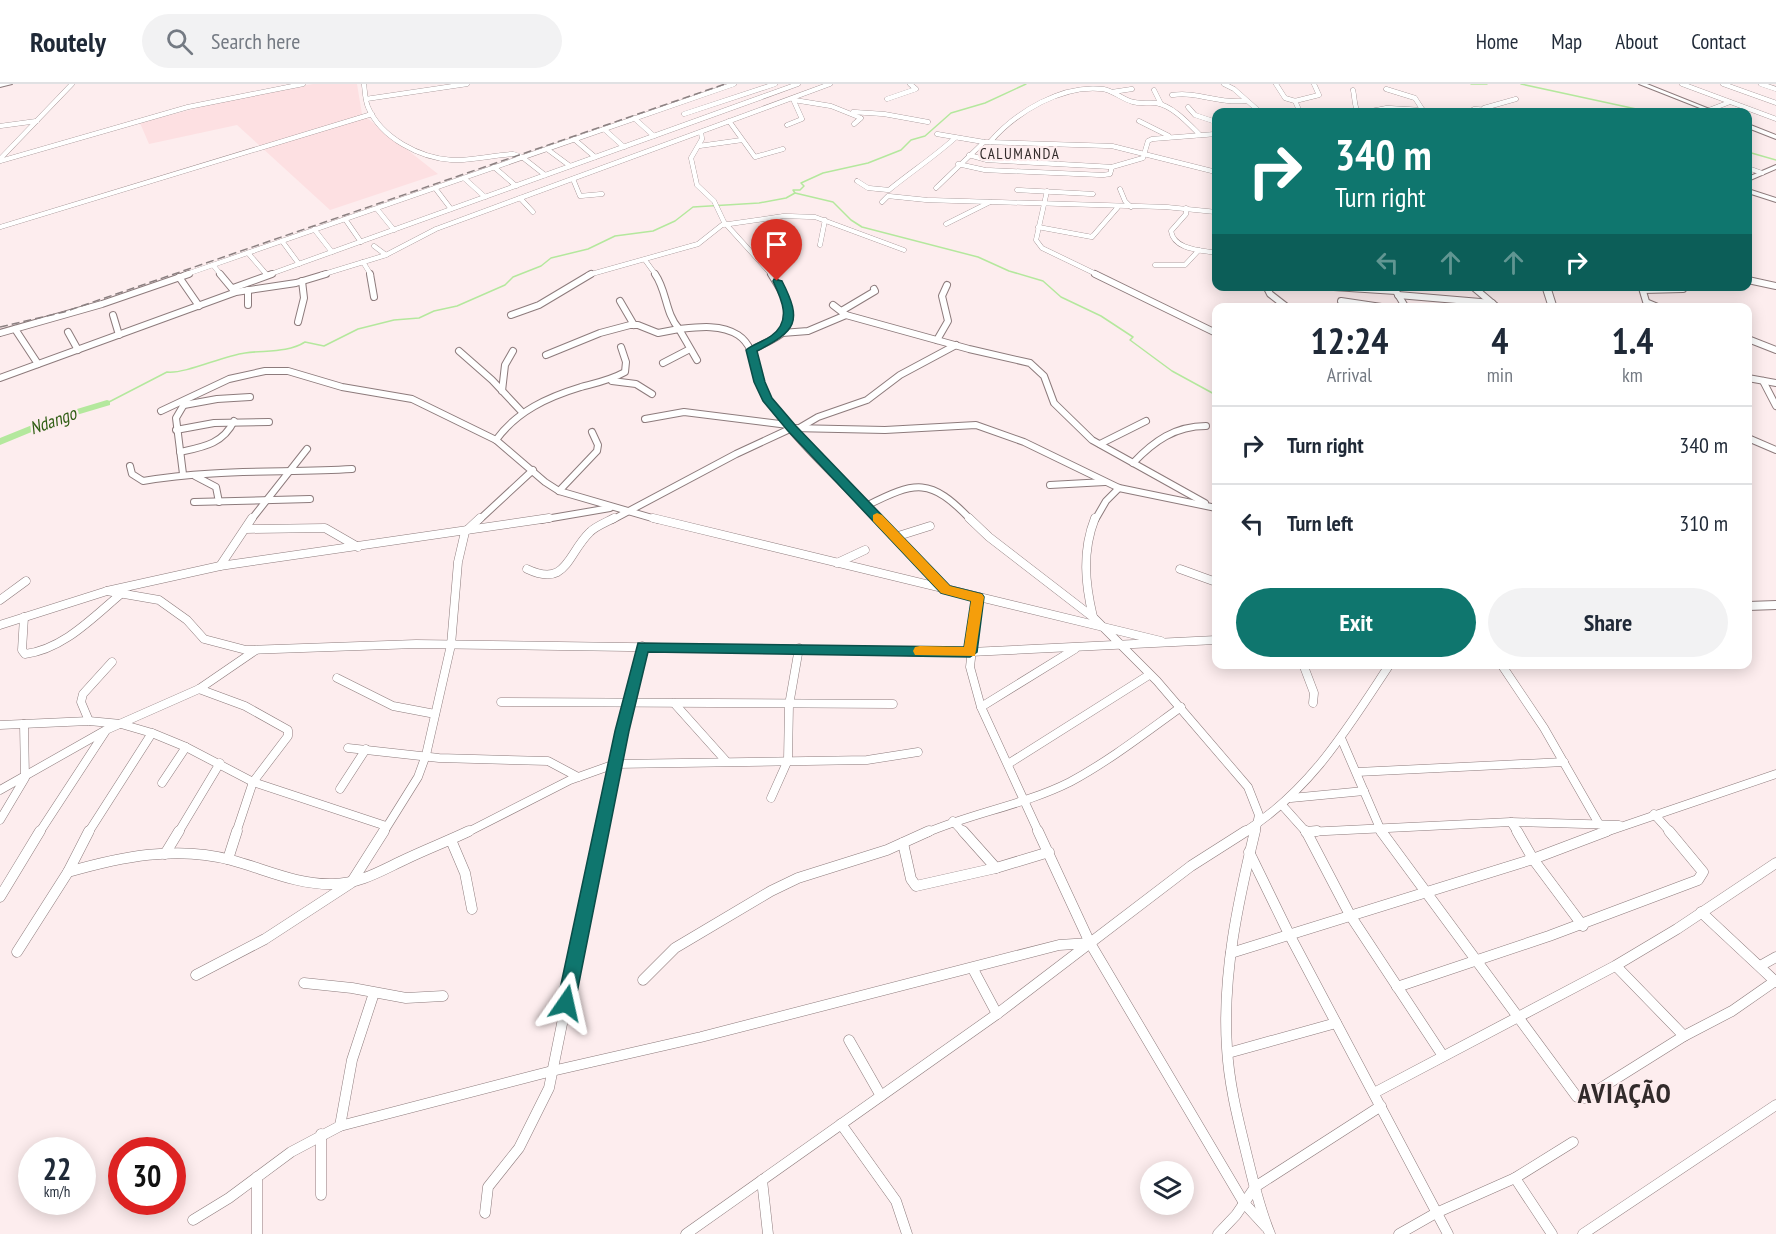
<!DOCTYPE html>
<html lang="en">
<head>
<meta charset="utf-8">
<style>
	:root { --surface:#fff; --page:#f2f2f3; --text:#1f2937; --muted:#747a83; --line:#e0e1e3; --accent:#0f766e }
	body { margin:0; font-family:"PT Sans Narrow",sans-serif; background:var(--page); color:var(--text); height:100vh; display:flex; flex-direction:column; font-size:22px; white-space:nowrap }
	* { box-sizing:border-box; margin:0 }
	p { font-size:20px; color:var(--muted) }
	.icon { flex:none; width:33px; height:33px; fill:none; stroke:currentColor; stroke-width:2; stroke-linecap:round; stroke-linejoin:round }
	.map { position:relative; flex:1; overflow:hidden }
	.drawer { position:absolute; left:1212px; top:219px; width:540px; height:366px; display:flex; flex-direction:column; background:var(--surface); border-radius:12px; box-shadow:0 3px 15px #0003 }
	.drawer>* { flex:none }
	.guide { position:absolute; left:1212px; top:24px; width:540px; height:183px; border-radius:12px; box-shadow:0 3px 15px #0003; background:#0f766e; color:#fff; overflow:hidden }
	.controls { position:absolute; left:1140px; top:1077px; display:grid; gap:12px }
	.controls a { display:grid; place-items:center; width:54px; height:54px; border-radius:50%; background:var(--surface); box-shadow:0 3px 15px #0003; font-size:30px }
	.speed { position:absolute; left:18px; top:1053px; display:flex; gap:12px; font-size:30px; font-weight:700; text-align:center }
	.speed>* { display:grid; place-content:center; width:78px; height:78px; border-radius:50%; background:var(--surface); box-shadow:0 3px 15px #0003; line-height:1 }
	.speed small { font-size:15px; font-weight:400 }
	.speed .limit { border:9px solid #d22; background:#fff; color:#111 }
	.pin { position:absolute; display:grid; place-items:center; width:51px; height:51px; color:#fff; margin:-62px -26px; border-radius:50% 50% 50% 0; rotate:-45deg; box-shadow:0 0 6px #0007 }
	.pin .icon { rotate:45deg }
	.me { position:absolute; width:66px; margin:-33px; rotate:11deg; stroke-linejoin:round; filter:drop-shadow(0 0 4px #0008) }
	.turn { display:flex; align-items:center; gap:21px; height:126px; padding:0 24px; font-size:27px }
	.turn .icon { width:78px; height:78px; stroke-width:2.5 }
	.turn b { display:block; font-size:42px; line-height:51px }
	.lanes { display:flex; align-items:center; height:57px; padding:0 24px; background:#0003; justify-content:center; gap:30px; direction:ltr }
	.lanes .off { opacity:.35 }
	.eta { display:flex; justify-content:space-evenly; align-items:center; height:102px; text-align:center }
	.eta b { font-size:36px; font-weight:600; line-height:42px }
	.button { display:flex; gap:12px; margin-top:auto; padding:12px 24px }
	.button a { flex:1; height:69px; border-radius:36px; background:var(--accent); color:#fff; font-size:24px; font-weight:600; line-height:69px; text-align:center }
	.button a+a { background:var(--page); color:var(--text) }
	ul { padding:0; list-style:none }
	li { display:flex; align-items:center; gap:18px; height:78px; padding:0 24px; border-top:2px solid var(--line) }
	li div { flex:1 }
	li b { display:block; font-size:22px }
	li em { font-style:normal }
	header { display:flex; align-items:center; gap:36px; box-sizing:border-box; height:84px; padding:0 30px; background:var(--surface); border-bottom:2px solid var(--line) }
	header strong { font-size:28px }
	nav { display:flex; gap:33px; margin-inline-start:auto; font-size:21px }
	.search { width:420px; height:54px; background:var(--page); display:flex; align-items:center; gap:15px; box-sizing:border-box; padding:0 21px; border-radius:33px; color:var(--muted); font-size:22px }
	.map>svg:first-child { display:block }
</style>
</head>
<body>
<header>
<strong>Routely</strong>
<div class="search"><svg class="icon" aria-label="search" viewBox="0 0 24 24"><circle cx="10" cy="10" r="6"/><path d="M15 15l6 6"/></svg>Search here</div>
<nav><a>Home</a><a>Map</a><a>About</a><a>Contact</a></nav>
</header>
<div class="map">
<svg width="1776" height="1150" viewBox="0 0 1776 1150">
	<rect width="100%" height="100%" fill="#fdedee"/>
	<polygon fill="#fde0e2" points="313,0 357,0 362,30 438,90 330,126 237,41 149,60 140,39 235,14"/>
	<g fill="none" stroke-linecap="round" stroke-linejoin="round">
		<g stroke="#b4e89d" stroke-width="1.5">
			<polyline points="1471,0 1487,0"/>
			<polyline points="1521,0 1650,28"/>
			<polyline points="1748,68 1776,76"/>
			<polyline points="795,109 833,118 851,136 862,143 978,173 1009,187 1043,197 1061,213 1101,232 1133,253 1130,256 1172,287 1216,311"/>
			<path d="M107,319L167,288C186,290 222,272 245,269C265,266 288,269 305,258L324,262L358,245L394,236L419,234L434,227L457,222L505,201L513,193L541,182L551,174L588,165L615,152L653,147L675,137L693,123L759,119L786,114L795,109L793,106H800L804,102L801,99L823,89L868,79L901,66L911,56L925,52L951,29L985,19L1026,0"/>
		</g>
		<polygon fill="#b4e89d" fill-rule="evenodd" points="107,316 110,317 110,321 63,335 0,361 0,354 57,331"/>
		<defs>
			<g id="street-far3">
				<path d="M364,0C365,8 365,16 368,23C381,54 420,74 452,76C472,77 493,71 513,70L522,73L545,91"/>
				<polyline points="1224,0 1234,5 1260,28"/>
				<polyline points="1276,0 1285,14 1295,17 1300,28"/>
				<polyline points="1682,0 1776,35"/>
				<polyline points="1723,0 1776,19"/>
				<polyline points="1761,0 1776,5"/>
				<polyline points="1386,5 1415,14 1424,28"/>
				<polyline points="1154,6 1161,20"/>
				<path d="M1353,6C1355,14 1354,22 1358,28"/>
				<polyline points="1112,8 1132,5"/>
				<path d="M1172,11C1198,7 1217,20 1245,17"/>
				<polyline points="366,15 467,0"/>
				<polyline points="887,15 916,5 910,0"/>
				<polyline points="794,16 831,22 861,34 854,40"/>
				<polyline points="1295,17 1319,11 1314,0"/>
				<polyline points="1188,23 1195,31 1216,38"/>
				<polyline points="1484,24 1516,15"/>
				<polyline points="1709,26 1730,18"/>
				<polyline points="853,28 884,30 928,38"/>
				<polyline points="1366,28 1387,24 1423,26"/>
				<polyline points="1470,28 1474,25 1521,28"/>
				<polyline points="684,30 775,0"/>
				<polyline points="634,34 654,52"/>
				<polyline points="729,37 755,73 783,65"/>
				<polyline points="1139,37 1169,52"/>
				<polyline points="787,41 802,35 793,15"/>
				<polyline points="0,42 37,37"/>
				<polyline points="604,45 624,63"/>
				<polyline points="701,48 702,55 691,74 697,101 714,117 724,138 772,191"/>
				<polyline points="937,50 984,58 1112,62 1216,88"/>
				<polyline points="574,55 595,73"/>
				<path d="M990,58C1016,28 1062,0 1103,5C1114,7 1122,15 1133,18C1140,20 1148,18 1156,19C1173,22 1188,39 1200,51"/>
				<polyline points="699,62 742,56"/>
				<polyline points="547,65 570,82"/>
				<polyline points="969,71 987,76 1112,83 1143,74 1148,57 1152,55 1216,50"/>
				<polyline points="0,75 72,0"/>
				<polyline points="0,77 188,23 303,0"/>
				<polyline points="958,80 985,86 1103,91 1110,90 1112,83"/>
				<polyline points="494,83 516,102"/>
				<polyline points="1748,84 1762,89"/>
				<polyline points="464,94 485,113"/>
				<polyline points="573,95 580,112 602,110"/>
				<path d="M857,97L868,104L889,106C911,88 934,73 955,54"/>
				<polyline points="435,104 451,125"/>
				<polyline points="936,104 984,58"/>
				<polyline points="1120,105 1125,117 1131,123"/>
				<polyline points="1017,106 1093,110"/>
				<polyline points="1047,107 1036,156 1042,164 1098,191"/>
				<polyline points="520,114 533,128"/>
				<polyline points="882,118 888,112 927,116 1166,123 1216,128"/>
				<path d="M1186,124V130L1171,147C1174,166 1201,166 1216,169"/>
				<polyline points="377,125 394,146"/>
				<polyline points="345,135 361,158"/>
				<polyline points="946,140 990,118"/>
				<polyline points="0,143 372,30"/>
				<polyline points="1038,143 1092,153 1118,123"/>
				<polyline points="314,145 332,168"/>
				<polyline points="282,157 299,180"/>
				<polyline points="820,161 825,136"/>
				<polyline points="374,162 386,171"/>
				<polyline points="248,169 267,191"/>
				<polyline points="645,176 656,191"/>
				<polyline points="363,178 371,191"/>
				<polyline points="213,181 221,191"/>
				<polyline points="1155,181 1185,181 1199,166"/>
				<polyline points="184,191 734,0"/>
				<polyline points="268,191 798,0"/>
				<polyline points="321,191 386,171 436,145 830,0"/>
				<polyline points="588,191 698,160 722,141 784,132 815,133 904,166"/>
			</g>
			<g id="street-far2">
				<polyline points="220,190 235,208"/>
				<polyline points="370,190 374,213"/>
				<path d="M655,190C667,207 665,229 679,245C698,243 721,240 738,251C758,264 754,293 766,312C793,355 843,399 879,436"/>
				<polyline points="1095,190 1216,249"/>
				<polyline points="179,193 199,222"/>
				<polyline points="1748,196 1776,202"/>
				<polyline points="1266,202 1270,210 1288,224"/>
				<polyline points="1472,202 1498,224"/>
				<polyline points="1334,203 1396,207"/>
				<polyline points="233,204 272,190"/>
				<polyline points="1642,204 1648,224"/>
				<polyline points="248,206 248,221"/>
				<polyline points="1643,206 1683,205"/>
				<polyline points="1397,209 1406,224"/>
				<polyline points="1398,211 1492,219"/>
				<polyline points="620,217 634,241"/>
				<polyline points="1341,217 1388,224"/>
				<polyline points="1648,219 1660,224"/>
				<polyline points="843,226 875,207 874,205"/>
				<polyline points="113,231 119,251"/>
				<polyline points="511,231 539,221 591,190"/>
				<polyline points="846,231 969,265 1030,279 1044,292 1054,319 1092,356 1205,419"/>
				<polyline points="298,238 304,214 302,197"/>
				<polyline points="15,245 38,280"/>
				<polyline points="68,248 78,266"/>
				<polyline points="0,249 102,220 189,190"/>
				<polyline points="782,249 808,247 846,231 833,221"/>
				<polyline points="1748,255 1776,266"/>
				<polyline points="937,256 948,237 942,212 947,201"/>
				<path d="M752,266C761,261 773,256 781,250C800,232 781,207 771,190"/>
				<polyline points="459,267 492,296 522,328"/>
				<polyline points="546,271 600,249 630,241 638,241 658,249 679,245 697,276"/>
				<polyline points="663,279 690,265"/>
				<polyline points="0,294 236,208 296,199 326,190"/>
				<polyline points="1748,294 1776,299"/>
				<polyline points="612,297 636,300 652,310"/>
				<polyline points="1763,297 1776,322"/>
				<polyline points="502,307 505,281 513,267"/>
				<polyline points="184,321 217,315 250,313"/>
				<polyline points="161,327 229,295 265,287 288,287 342,303 412,315 496,356 545,398 559,407 659,436"/>
				<polyline points="645,335 684,328 788,341"/>
				<polyline points="801,343 818,333 867,316 900,291 956,261"/>
				<polyline points="176,346 214,339 269,338"/>
				<polyline points="1748,354 1776,366"/>
				<path d="M496,356C517,327 548,313 581,303C596,299 611,296 625,288L626,278L621,263"/>
				<polyline points="1100,360 1146,337"/>
				<path d="M180,368C203,363 223,360 234,337"/>
				<path d="M1133,379C1154,357 1175,342 1206,342"/>
				<path d="M130,382L132,390L143,397C212,385 282,389 352,385"/>
				<polyline points="183,390 176,334 186,317"/>
				<polyline points="195,392 216,403 219,418"/>
				<polyline points="1050,401 1105,398"/>
				<polyline points="559,407 597,367 598,361 592,348"/>
				<polyline points="194,418 310,415"/>
				<path d="M866,422C916,397 930,393 971,436"/>
				<polyline points="251,436 307,365"/>
				<polyline points="479,436 533,386"/>
				<polyline points="540,436 610,424"/>
				<polyline points="612,436 736,370 792,344 885,346 976,341 1024,358 1119,404 1216,424"/>
				<polyline points="1095,436 1106,417 1119,404"/>
			</g>
			<g id="street-far1">
				<polyline points="549,434 220,482 107,507 159,516 187,536 204,555 246,566 416,560 970,568 1216,556"/>
				<polyline points="653,434 1161,557"/>
				<polyline points="877,434 945,505"/>
				<polyline points="969,434 989,453 1094,534 1157,597 1248,703 1259,731 1255,749"/>
				<polyline points="246,445 325,444 358,463"/>
				<polyline points="895,453 930,442"/>
				<polyline points="837,479 865,466"/>
				<polyline points="220,482 252,434"/>
				<path d="M527,485C567,504 567,470 590,448C596,442 607,438 614,434"/>
				<polyline points="1180,485 1216,498"/>
				<polyline points="978,513 970,583 981,623 1039,749"/>
				<polyline points="0,516 26,497"/>
				<path d="M24,533L22,566L25,570C64,565 93,533 122,509"/>
				<path d="M1093,533C1085,499 1082,467 1095,434"/>
				<polyline points="0,541 107,507"/>
				<polyline points="1303,580 1314,609 1313,619"/>
				<polyline points="1501,580 1544,644 1599,740"/>
				<polyline points="337,594 393,622 435,630"/>
				<polyline points="199,605 245,622 288,646 288,652 253,698 236,749"/>
				<polyline points="501,618 893,620"/>
				<polyline points="674,619 726,677"/>
				<polyline points="981,623 1075,565"/>
				<polyline points="89,637 81,618 83,610 112,578"/>
				<polyline points="0,641 89,637 121,640 152,649 186,663 253,698 386,742"/>
				<polyline points="1341,654 1382,749"/>
				<polyline points="348,664 439,674 548,677 578,693"/>
				<polyline points="1008,680 1149,591"/>
				<polyline points="1357,688 1564,678"/>
				<polyline points="162,699 186,663"/>
				<polyline points="340,705 366,665"/>
				<polyline points="0,706 106,646 199,605 256,566"/>
				<polyline points="771,714 788,676 789,621 799,564"/>
				<polyline points="1291,714 1364,707"/>
				<polyline points="1282,721 1307,749"/>
				<polyline points="1654,730 1671,749"/>
				<polyline points="0,736 25,694 24,640"/>
				<polyline points="953,737 964,749"/>
				<polyline points="1511,738 1518,749"/>
				<polyline points="1306,748 1511,738 1619,741"/>
				<polyline points="39,749 105,648"/>
				<polyline points="88,749 152,649"/>
				<polyline points="178,749 220,679"/>
				<polyline points="383,749 418,693 426,671 451,561 458,478 465,448 480,434"/>
				<polyline points="466,749 570,696 615,680 867,676 918,668"/>
				<polyline points="600,749 642,562"/>
				<path d="M926,749C972,729 1024,721 1070,698C1109,677 1145,649 1181,623"/>
				<path d="M1243,749C1311,706 1347,645 1390,580"/>
				<polyline points="1603,749 1776,690"/>
			</g>
			<g id="street">
				<polyline points="963,747 996,784 1049,768"/>
				<polyline points="1038,747 1090,859 1244,1119 1266,1143"/>
				<path d="M1255,747C1238,818 1222,891 1227,964C1229,1002 1239,1039 1248,1076C1254,1101 1260,1126 1270,1150"/>
				<polyline points="1306,747 1350,831 1443,972"/>
				<polyline points="1381,747 1577,1013 1585,1014 1684,952 1732,927 1775,897"/>
				<polyline points="1517,747 1533,775 1583,842"/>
				<polyline points="1306,748 1317,747"/>
				<polyline points="451,756 465,789 472,825"/>
				<polyline points="903,759 911,795 916,802 996,784"/>
				<polyline points="1249,768 1289,850 1448,1150"/>
				<polyline points="165,770 179,747"/>
				<polyline points="228,775 237,747"/>
				<polyline points="68,788 89,747"/>
				<polyline points="0,813 40,747"/>
				<polyline points="1701,828 1776,898"/>
				<path d="M17,868L68,788C120,773 177,761 231,776C265,785 297,801 333,800C360,800 382,786 406,775C427,765 448,757 469,747"/>
				<polyline points="1231,869 1533,775 1607,747"/>
				<polyline points="1616,882 1684,952"/>
				<polyline points="1760,882 1776,873"/>
				<polyline points="973,885 997,930"/>
				<polyline points="196,891 265,855 351,799 384,747"/>
				<polyline points="643,896 675,864 771,807 798,794 887,766 929,747"/>
				<polyline points="304,899 352,904 406,914 443,912"/>
				<polyline points="1397,903 1549,852 1698,796 1703,788 1669,747"/>
				<polyline points="849,956 881,1012"/>
				<polyline points="1228,969 1336,939"/>
				<polyline points="1374,1009 1615,882 1677,845 1776,779"/>
				<polyline points="841,1040 896,1117 907,1150"/>
				<polyline points="340,1042 352,976 374,909"/>
				<polyline points="321,1050 321,1111"/>
				<polyline points="257,1093 257,1150"/>
				<polyline points="1515,1094 1573,1058"/>
				<polyline points="762,1096 768,1150"/>
				<polyline points="485,1129 488,1103 519,1064 549,1004 601,747"/>
				<polyline points="193,1136 229,1114 291,1068 340,1042 552,987 701,953 1059,861 1090,859"/>
				<polyline points="686,1150 997,930 1191,782 1246,747"/>
				<polyline points="1218,1150 1236,1131 1255,1103 1381,1022"/>
				<polyline points="1399,1150 1436,1129 1515,1094 1552,1150"/>
				<polyline points="1583,1150 1776,1021"/>
			</g>
			<g id="secondary">
				<polygon points="1639,0 1647,0 1717,28 1710,28"/>
				<polygon points="1748,40 1776,51 1776,55 1748,44"/>
				<polygon points="1776,81 1776,85 1748,97 1748,93"/>
				<polygon points="1748,105 1776,114 1776,118 1748,109"/>
				<polygon points="1542,202 1550,202 1557,224 1549,224"/>
				<polygon points="1776,517 1776,525 1748,526 1748,518"/>
			</g>
			<polygon id="primary" points="0,0 12,0 0,3"/>
		</defs>
		<use href="#street-far3" stroke="#8d7b7c" stroke-width="5"/>
		<use href="#street-far2" stroke="#8d7b7c" stroke-width="8"/>
		<use href="#street-far1" stroke="#8d7b7c" stroke-width="9"/>
		<use href="#street" stroke="#8d7b7c" stroke-width="11"/>
		<use href="#secondary" stroke="#8d7b7c" stroke-width="2"/>
		<use href="#primary" stroke="#8d7b7c" stroke-width="2"/>
		<use href="#street-far3" stroke="#fff" stroke-width="4.5"/>
		<use href="#street-far2" stroke="#fff" stroke-width="6"/>
		<use href="#street-far1" stroke="#fff" stroke-width="8"/>
		<use href="#street" stroke="#fff" stroke-width="10"/>
		<use href="#secondary" fill="#fff" fill-rule="evenodd"/>
		<use href="#primary" fill="#fff" fill-rule="evenodd"/>
		<polyline stroke="#8b8081" stroke-width="1.5" stroke-dasharray="8 4" stroke-linecap="butt" points="0,243 64,228 725,0"/>
	</g>
	<path fill="#0f766e" stroke="#0a4d48" stroke-width="1.5" d="M774,195L782,197C803,238 796,247 757,267L765,298L772,314L796,342L950,502L982,510L984,513L977,568L970,573L648,568L629,647L575,919L572,925L566,927L560,925L557,919L615,647L638,559L964,563L971,517L941,509L788,347L763,317L754,298L746,266C753,260 763,258 771,252C792,237 782,216 773,197Z"/>
	<polygon fill="#f59e0b" points="877,429 882,431 950,502 982,510 984,513 975,572 915,571 913,567 915,563 920,562 964,563 971,517 941,509 873,437 873,431"/>
	<g text-anchor="middle" stroke-width="4.5" stroke-linejoin="round" paint-order="stroke">
		<g font-size="15" letter-spacing="1.5" fill="#322b2b" stroke="#fdedee">
			<text x="1020" y="75">CALUMANDA</text>
		</g>
		<g font-size="18" font-style="italic" fill="#305e14" stroke="#fdedee">
			<text transform="translate(53 337) rotate(-20)" y="6">Ndango</text>
		</g>
		<g font-size="27" font-weight="bold" letter-spacing="1.5" fill="#322b2b" stroke="#fdedee">
			<text x="1625" y="1019">AVIAÇÃO</text>
		</g>
	</g>
</svg>
<div class="controls">
<a><svg class="icon" aria-label="layers" viewBox="0 0 24 24"><path d="M12 4l9 5-9 5-9-5zM3 14l9 5 9-5"/></svg></a>
</div>
<div class="speed"><div>22<small>km/h</small></div><div class="limit">30</div></div>
<div class="pin" style="left:777px;top:197px;background:#d93025"><svg class="icon" aria-label="arrive" viewBox="0 0 24 24"><path d="M6 21V4h12l-3 4 3 4H6"/></svg></div>
<svg class="me" style="left:566px;top:919px" viewBox="-20 -20 40 40"><path d="M0-17L14 15 0 8-14 15z" fill="#0f766e" stroke="#fff" stroke-width="4"/></svg>
<div class="guide">
<div class="turn"><svg class="icon" aria-label="right" viewBox="0 0 24 24"><path d="M7 20v-9h11M14 6l5 5-5 5"/></svg><div><b>340 m</b>Turn right</div></div>
<div class="lanes"><svg class="icon off" aria-label="left" viewBox="0 0 24 24"><path d="M17 20v-9H6M10 6l-5 5 5 5"/></svg><svg class="icon off" aria-label="ahead" viewBox="0 0 24 24"><path d="M12 20V5M6 11l6-6 6 6"/></svg><svg class="icon off" aria-label="ahead" viewBox="0 0 24 24"><path d="M12 20V5M6 11l6-6 6 6"/></svg><svg class="icon" aria-label="right" viewBox="0 0 24 24"><path d="M7 20v-9h11M14 6l5 5-5 5"/></svg></div>
</div>
<section class="drawer">
<div class="eta">
<div><b>12:24</b><p>Arrival</p></div>
<div><b>4</b><p>min</p></div>
<div><b>1.4</b><p>km</p></div>
</div>
<ul>
<li><svg class="icon" aria-label="right" viewBox="0 0 24 24"><path d="M7 20v-9h11M14 6l5 5-5 5"/></svg><div><b>Turn right</b></div><em>340 m</em></li>
<li><svg class="icon" aria-label="left" viewBox="0 0 24 24"><path d="M17 20v-9H6M10 6l-5 5 5 5"/></svg><div><b>Turn left</b></div><em>310 m</em></li>
</ul>
<div class="button"><a>Exit</a><a>Share</a></div>
</section>
</div>
</body>
</html>
